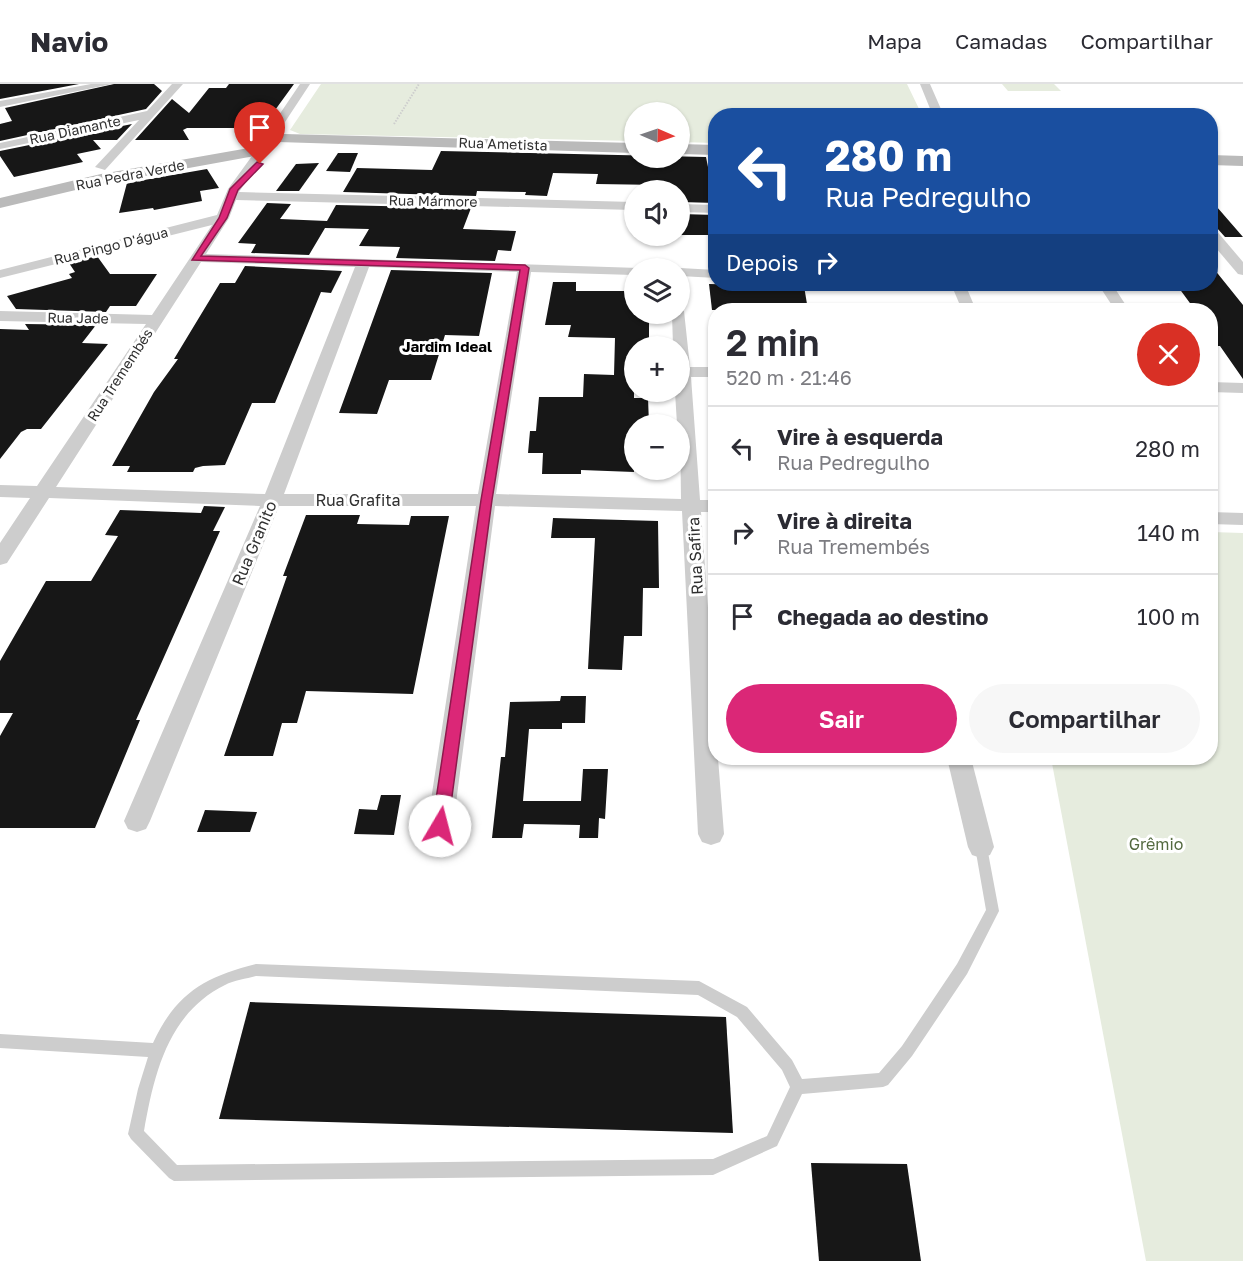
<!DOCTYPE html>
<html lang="pt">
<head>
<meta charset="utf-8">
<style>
	:root { --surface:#fff; --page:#f7f7f7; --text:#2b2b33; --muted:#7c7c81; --line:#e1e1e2; --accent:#db2777 }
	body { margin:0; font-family:"Golos Text",sans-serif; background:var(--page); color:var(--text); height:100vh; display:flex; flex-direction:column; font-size:22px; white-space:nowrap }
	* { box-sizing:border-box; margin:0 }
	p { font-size:20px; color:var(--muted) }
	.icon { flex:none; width:33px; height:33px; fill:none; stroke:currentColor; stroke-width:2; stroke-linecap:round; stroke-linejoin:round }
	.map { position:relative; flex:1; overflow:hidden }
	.panel { position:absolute; left:708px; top:219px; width:510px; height:462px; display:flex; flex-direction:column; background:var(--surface); border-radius:24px; box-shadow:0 2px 4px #0004 }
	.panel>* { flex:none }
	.guide { position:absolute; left:708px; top:24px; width:510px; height:183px; border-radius:24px; box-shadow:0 2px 4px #0004; background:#1a4fa0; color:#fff; overflow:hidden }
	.needle { width:39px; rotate:92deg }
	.fabs { position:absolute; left:624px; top:18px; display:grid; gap:12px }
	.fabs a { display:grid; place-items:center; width:66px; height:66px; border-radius:50%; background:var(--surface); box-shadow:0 2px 4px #0004; font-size:30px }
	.pin { position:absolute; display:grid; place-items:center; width:51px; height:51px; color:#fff; margin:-62px -26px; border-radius:50% 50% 50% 0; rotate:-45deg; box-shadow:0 0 6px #0007 }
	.pin .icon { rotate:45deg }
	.me { position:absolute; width:66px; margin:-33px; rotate:8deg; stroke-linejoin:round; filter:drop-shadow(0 0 4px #0008) }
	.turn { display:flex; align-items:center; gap:21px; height:126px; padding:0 18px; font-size:27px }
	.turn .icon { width:78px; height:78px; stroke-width:2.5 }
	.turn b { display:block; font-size:42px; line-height:51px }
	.then { display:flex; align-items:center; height:57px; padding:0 18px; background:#0003; gap:12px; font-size:22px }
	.round { display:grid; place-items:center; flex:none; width:63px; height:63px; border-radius:32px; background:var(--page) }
	.head { display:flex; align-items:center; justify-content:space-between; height:102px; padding:0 18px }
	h1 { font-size:36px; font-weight:600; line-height:45px }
	.cta { display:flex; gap:12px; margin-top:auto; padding:12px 18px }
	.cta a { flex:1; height:69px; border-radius:36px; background:var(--accent); color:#fff; font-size:24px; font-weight:600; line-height:69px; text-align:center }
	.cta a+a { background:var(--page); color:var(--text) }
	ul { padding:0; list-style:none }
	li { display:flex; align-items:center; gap:18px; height:84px; padding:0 18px; border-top:2px solid var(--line) }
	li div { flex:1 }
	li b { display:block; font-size:22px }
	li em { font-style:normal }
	header { display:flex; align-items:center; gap:36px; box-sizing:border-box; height:84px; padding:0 30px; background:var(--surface); border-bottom:2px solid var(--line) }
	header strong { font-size:28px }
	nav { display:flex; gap:33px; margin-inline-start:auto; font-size:21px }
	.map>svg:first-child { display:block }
</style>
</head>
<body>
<header>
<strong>Navio</strong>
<nav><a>Mapa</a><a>Camadas</a><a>Compartilhar</a></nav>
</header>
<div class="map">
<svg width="1243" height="1177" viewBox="0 0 1243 1177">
	<rect width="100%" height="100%" fill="#fff"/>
	<g fill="#e6ecde">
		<polygon points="321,0 907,0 922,31 716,32 715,59 680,58 680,28 634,28 634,57 300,50 290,46"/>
		<polygon points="1002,0 1054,0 1061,7 1008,7"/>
		<polygon points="1211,448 1243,449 1243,1177 1146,1177 1051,674 1210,674"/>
	</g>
	<g fill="#171717">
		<polygon points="0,0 79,0 0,15"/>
		<polygon points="114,0 154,0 162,7 146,25 0,57 0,40 12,37 5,24"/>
		<polygon points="229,0 294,0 262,44 187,44 183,46 189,56 135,56 172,15 189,29 209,4 226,4"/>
		<polygon points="132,40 117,56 93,56 101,65 77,70 83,78 14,93 0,72 0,67"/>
		<polygon points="441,67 706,73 710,93 716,93 716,119 680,118 680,106 660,106 661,101 596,100 598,90 553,89 547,112 525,111 526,108 477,107 476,112 343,108 357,84 432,86"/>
		<polygon points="338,69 358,69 350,88 326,87"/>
		<polygon points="319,79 299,107 276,107 296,80"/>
		<polygon points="207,85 219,104 200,107 202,117 154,126 153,124 119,129 127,99"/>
		<polygon points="1210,115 1243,153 1225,153 1217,144 1210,142"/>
		<polygon points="267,119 291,120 280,135 327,137 336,121 471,124 463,145 516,147 511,167 498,166 495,177 396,174 400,163 359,162 369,145 325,144 309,171 251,169 256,160 238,159"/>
		<polygon points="680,130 716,131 716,151 680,151"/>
		<polygon points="97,172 110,190 157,190 136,222 110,222 106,228 16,225 7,212 72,194 69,190 75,188 69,179"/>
		<polygon points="1210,180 1243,221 1243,295 1220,262 1210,262 1210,226 1195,226 1176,200 1210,200"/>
		<polygon points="245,182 342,187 331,209 321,208 275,319 252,319 225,381 203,382 195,384 193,388 127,388 130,382 112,382 154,308 178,275 174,275 220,199 235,199"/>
		<polygon points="391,186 492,189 479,252 445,251 431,296 389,296 377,330 339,329"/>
		<polygon points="553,198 576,198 576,207 634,207 634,230 649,230 649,262 634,262 634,314 648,314 649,340 634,340 634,388 581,386 581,390 542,390 543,369 528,369 530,347 536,347 539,313 583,313 584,290 614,291 615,254 568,253 571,241 545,241"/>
		<polygon points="709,200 804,202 808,226 712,226"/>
		<polygon points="25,240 96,241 82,259 108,260 41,345 27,345 21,348 0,375 0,245 29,246"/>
		<polygon points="204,422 225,423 213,447 220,447 136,636 140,636 95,744 0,744 0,652 13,629 0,629 0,577 46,497 91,497 118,452 105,451 120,426 201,429"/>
		<polygon points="306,431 360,431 357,440 409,441 411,432 449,432 413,610 306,607 297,639 282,639 273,672 224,672 287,492 283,492"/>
		<polygon points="553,434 658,437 659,504 643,504 642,552 624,552 622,586 588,585 595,454 551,454"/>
		<polygon points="561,612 586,612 585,639 562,639 562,645 529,645 523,717 581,717 583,685 608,685 605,735 599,734 598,754 579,754 580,741 524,740 522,754 492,754 501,673 505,673 510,618 560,617"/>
		<polygon points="381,711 401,711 394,751 354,750 359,725 377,726"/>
		<polygon points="205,726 257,728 250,748 197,748"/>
		<polygon points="250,918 726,933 733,1049 219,1035"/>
		<polygon points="811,1079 907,1080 921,1177 819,1177"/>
	</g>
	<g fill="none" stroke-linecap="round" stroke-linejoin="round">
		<polyline stroke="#cdcdcd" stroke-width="2" stroke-dasharray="1.5 1.5" stroke-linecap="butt" points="394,40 419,0"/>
		<path fill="#cdcdcd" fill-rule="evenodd" d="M981,758L985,759L987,763L999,827L967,890L912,972L888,1001L883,1003L802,1010L777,1062L713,1091L174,1097L169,1094L131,1055L128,1050L138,1005L148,973L0,964V950L153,959C176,909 205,893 256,880L699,897L747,923L792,976L802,995L879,989L902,962L957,880L986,826L975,763L977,759ZM256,892L698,911L737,933L782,986L790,1003L767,1052L713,1075L177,1081L144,1047C154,990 168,929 225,901C234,896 246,895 256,892Z"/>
		<g fill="#cdcdcd" fill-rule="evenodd">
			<polygon points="91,0 112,0 0,23 0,17"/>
			<polygon points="172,0 183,0 105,86 95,83 139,36 0,65 0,59 147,27"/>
			<polygon points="300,0 310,0 285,38 263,58 255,58 255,54 277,34"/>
			<polygon points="920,0 930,0 944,32 933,32"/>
			<path d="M261,64L267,67L239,108L634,118V126L236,116L229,134L206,170L639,184H634V191L531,188L496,410L681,415L680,340H677L675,308H680V262H673L672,230H680V226L684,227L690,283H716V293H691L700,416H716V428H701L716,633V674H718L724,750L720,758L711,761L702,758L698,750L682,427L495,422L453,742L449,750L440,753L431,750L427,742L476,422H279L150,737L146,745L137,748L128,745L124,737L260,422L49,414L7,479L0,481V459L30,414L0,413V401L37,402L146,240L0,237V227L152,231L212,141L0,194V186L217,131L228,105L257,65ZM201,178L355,183L265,410L56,403ZM369,183L517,188L478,410H284Z"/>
			<polygon points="680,120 716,121 716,129 680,128"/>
			<polygon points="1210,144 1215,145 1243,178 1243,191 1238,190 1210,157"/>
			<polygon points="677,184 680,184 716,186 716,194 680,192 680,184"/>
			<polygon points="951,200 965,200 976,226 962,226"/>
			<polygon points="1098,200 1112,200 1129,226 1115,226"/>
			<polygon points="1210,298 1243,299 1243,309 1210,308"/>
			<polygon points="1210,428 1243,429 1243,441 1210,440"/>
			<polygon points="947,674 971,674 994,763 990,771 981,774 972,771 968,763"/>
		</g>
		<g fill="#bababa" fill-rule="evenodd">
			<polygon points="284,50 634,59 634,69 278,58 276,55 278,52"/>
			<polygon points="680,60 716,61 716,71 680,70"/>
			<polygon points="260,62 266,64 268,67 266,70 101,100 0,124 0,114 101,90"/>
			<polygon points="1210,71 1243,72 1243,82 1210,81"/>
		</g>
	</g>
	<polygon fill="#db2777" stroke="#8e194d" stroke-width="1.5" points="257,78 263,80 238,106 227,134 201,172 525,181 529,184 492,416 448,742 446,746 435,746 432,742 481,416 520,186 192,176 219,134 230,105"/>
	<g text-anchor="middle" stroke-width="6" stroke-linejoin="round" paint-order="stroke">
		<g font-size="14" fill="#303030" stroke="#fff">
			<text transform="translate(75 46) rotate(-12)" y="5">Rua Diamante</text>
			<text transform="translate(503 60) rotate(2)" y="5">Rua Ametista</text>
			<text transform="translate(130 91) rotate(-11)" y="5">Rua Pedra Verde</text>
			<text transform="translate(433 117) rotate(1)" y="5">Rua Mármore</text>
			<text transform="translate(111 162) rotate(-14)" y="5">Rua Pingo D'água</text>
			<text transform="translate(78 234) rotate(1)" y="5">Rua Jade</text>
			<text transform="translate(120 291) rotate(-57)" y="5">Rua Tremembés</text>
		</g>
		<g font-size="15" font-weight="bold" fill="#000" stroke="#fff">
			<text x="447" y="268">Jardim Ideal</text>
		</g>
		<g font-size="16" fill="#303030" stroke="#fff">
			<text x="358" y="422">Rua Grafita</text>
			<text transform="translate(254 459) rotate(-67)" y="6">Rua Granito</text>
			<text transform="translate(695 472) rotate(-93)" y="6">Rua Safira</text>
		</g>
		<g font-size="16" fill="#53693f" stroke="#fff">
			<text x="1156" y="766">Grêmio</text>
		</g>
	</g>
</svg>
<div class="fabs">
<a><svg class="needle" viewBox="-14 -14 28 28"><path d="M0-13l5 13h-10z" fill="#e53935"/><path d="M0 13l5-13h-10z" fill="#7c7c81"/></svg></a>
<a><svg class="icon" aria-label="sound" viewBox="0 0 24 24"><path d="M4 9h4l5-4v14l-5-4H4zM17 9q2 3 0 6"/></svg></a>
<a><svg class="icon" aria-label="layers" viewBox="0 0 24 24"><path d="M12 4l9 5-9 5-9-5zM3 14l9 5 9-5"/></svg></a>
<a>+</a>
<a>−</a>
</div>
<div class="pin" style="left:260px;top:80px;background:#d93025"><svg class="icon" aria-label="arrive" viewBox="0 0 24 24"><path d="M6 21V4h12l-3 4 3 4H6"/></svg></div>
<svg class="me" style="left:440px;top:742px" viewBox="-20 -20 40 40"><circle r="19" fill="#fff"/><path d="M0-13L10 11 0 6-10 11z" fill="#db2777"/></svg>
<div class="guide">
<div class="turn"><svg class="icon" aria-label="left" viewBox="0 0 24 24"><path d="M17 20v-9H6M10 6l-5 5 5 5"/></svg><div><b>280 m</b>Rua Pedregulho</div></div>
<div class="then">Depois<svg class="icon" aria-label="right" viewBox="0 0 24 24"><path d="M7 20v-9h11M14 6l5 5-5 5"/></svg></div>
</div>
<section class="panel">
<div class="head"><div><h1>2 min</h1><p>520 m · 21:46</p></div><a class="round" style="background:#d93025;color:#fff"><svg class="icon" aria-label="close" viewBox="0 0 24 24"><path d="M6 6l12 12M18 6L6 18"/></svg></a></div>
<ul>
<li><svg class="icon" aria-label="left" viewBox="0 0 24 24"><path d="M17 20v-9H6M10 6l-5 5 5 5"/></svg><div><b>Vire à esquerda</b><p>Rua Pedregulho</p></div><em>280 m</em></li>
<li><svg class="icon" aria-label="right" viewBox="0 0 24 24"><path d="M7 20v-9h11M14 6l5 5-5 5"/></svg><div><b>Vire à direita</b><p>Rua Tremembés</p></div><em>140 m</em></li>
<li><svg class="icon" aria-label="arrive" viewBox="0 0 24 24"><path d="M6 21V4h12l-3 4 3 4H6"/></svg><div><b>Chegada ao destino</b></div><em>100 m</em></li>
</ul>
<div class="cta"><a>Sair</a><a>Compartilhar</a></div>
</section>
</div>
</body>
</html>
